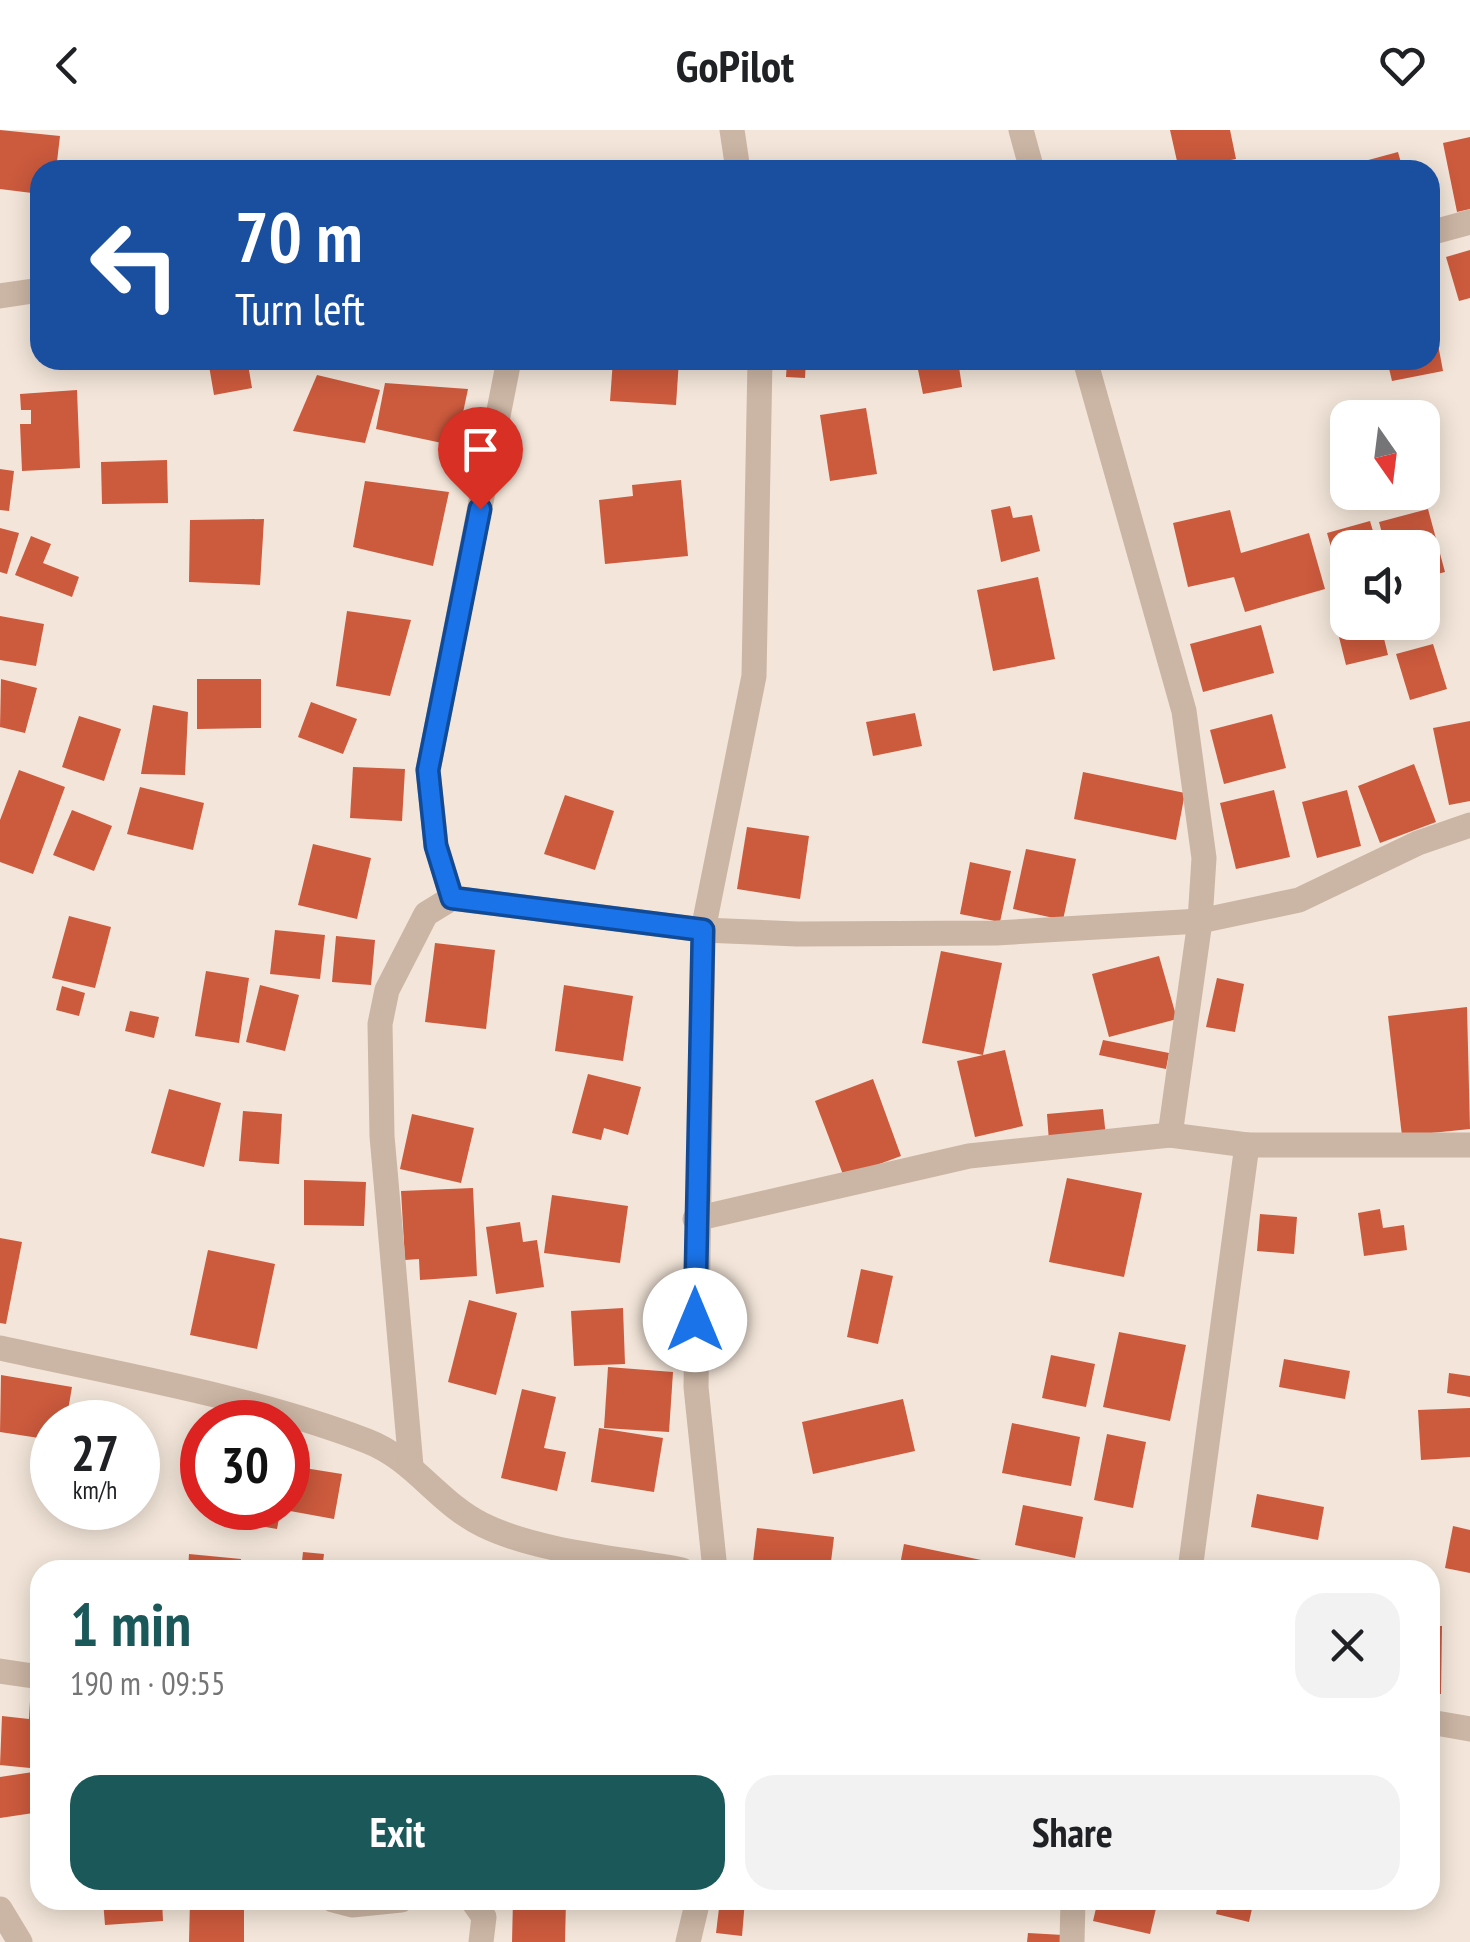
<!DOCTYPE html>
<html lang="en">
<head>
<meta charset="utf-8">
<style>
	:root { --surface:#fff; --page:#f2f2f2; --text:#202124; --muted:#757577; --accent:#1a585a }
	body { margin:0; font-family:"PT Sans Narrow",sans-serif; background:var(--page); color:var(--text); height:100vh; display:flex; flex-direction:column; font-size:38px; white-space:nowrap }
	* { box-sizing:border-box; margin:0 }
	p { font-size:32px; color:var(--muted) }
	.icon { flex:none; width:55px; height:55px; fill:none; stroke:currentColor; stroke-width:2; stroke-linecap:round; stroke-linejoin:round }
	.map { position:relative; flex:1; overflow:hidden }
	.details { position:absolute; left:30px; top:1430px; width:1410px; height:350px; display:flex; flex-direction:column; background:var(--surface); border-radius:30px; box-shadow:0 5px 25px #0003 }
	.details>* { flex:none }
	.top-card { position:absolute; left:30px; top:30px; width:1410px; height:210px; border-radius:30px; box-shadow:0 5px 25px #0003; background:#1a4fa0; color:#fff; overflow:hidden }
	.needle { width:65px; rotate:166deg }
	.tools { position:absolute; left:1330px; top:270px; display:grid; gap:20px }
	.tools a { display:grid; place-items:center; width:110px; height:110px; border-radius:20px; background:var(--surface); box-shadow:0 5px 25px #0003; font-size:50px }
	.speed { position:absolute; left:30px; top:1270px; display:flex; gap:20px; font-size:50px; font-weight:700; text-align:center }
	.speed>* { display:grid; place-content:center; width:130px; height:130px; border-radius:50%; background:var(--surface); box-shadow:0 5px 25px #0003; line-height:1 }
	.speed small { font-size:25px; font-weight:400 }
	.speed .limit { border:15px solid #d22; background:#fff; color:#111 }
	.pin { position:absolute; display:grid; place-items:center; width:85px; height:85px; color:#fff; margin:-102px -42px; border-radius:50% 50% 50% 0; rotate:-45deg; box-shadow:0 0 10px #0007 }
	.pin .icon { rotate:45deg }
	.me { position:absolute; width:110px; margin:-55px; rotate:0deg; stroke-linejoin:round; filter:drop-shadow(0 0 8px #0008) }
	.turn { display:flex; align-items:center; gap:35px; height:210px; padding:0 40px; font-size:45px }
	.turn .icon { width:130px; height:130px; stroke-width:2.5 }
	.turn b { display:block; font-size:70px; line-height:85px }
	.round { display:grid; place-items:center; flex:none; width:105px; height:105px; border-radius:30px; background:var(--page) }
	.overview { display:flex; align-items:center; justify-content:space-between; height:170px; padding:0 40px }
	h1 { font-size:60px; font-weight:800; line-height:75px; color:var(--accent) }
	.button { display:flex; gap:20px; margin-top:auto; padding:20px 40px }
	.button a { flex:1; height:115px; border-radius:30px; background:var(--accent); color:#fff; font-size:40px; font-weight:800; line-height:115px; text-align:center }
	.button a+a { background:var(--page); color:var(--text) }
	header { display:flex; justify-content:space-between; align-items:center; height:130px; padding:0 40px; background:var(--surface); font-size:45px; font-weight:800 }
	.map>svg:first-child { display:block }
</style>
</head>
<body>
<header><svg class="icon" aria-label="back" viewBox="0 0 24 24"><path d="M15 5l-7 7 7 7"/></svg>GoPilot<svg class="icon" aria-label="heart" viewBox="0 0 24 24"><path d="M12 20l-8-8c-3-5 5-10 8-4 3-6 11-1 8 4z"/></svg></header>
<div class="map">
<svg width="1470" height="1812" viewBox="0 0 1470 1812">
	<rect width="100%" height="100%" fill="#f3e5d9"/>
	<g fill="#cc5a3d">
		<polygon points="0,0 60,6 56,40 40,40 40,64 0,59"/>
		<polygon points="1170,0 1230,0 1236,29 1179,40"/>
		<polygon points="1470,7 1470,79 1457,82 1443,13"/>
		<polygon points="1398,22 1403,40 1335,40 1335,39"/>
		<polygon points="908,30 910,40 860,40 860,38"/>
		<polygon points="1470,120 1470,168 1459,171 1446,127"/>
		<polygon points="1437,209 1443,241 1392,251 1387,230 1430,230 1430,210"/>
		<polygon points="208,230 256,230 248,234 252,258 214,265"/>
		<polygon points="613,230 679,230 676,275 610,271"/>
		<polygon points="787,230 806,230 805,248 786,247"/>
		<polygon points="916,230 958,230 962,257 923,264"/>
		<polygon points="317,245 380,260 365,313 293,301"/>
		<polygon points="385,253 468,259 456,316 376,299"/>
		<polygon points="77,260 80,338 22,341 20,294 31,294 31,280 21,280 20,264"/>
		<polygon points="866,278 877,344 830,351 820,285"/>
		<polygon points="1428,303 1434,349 1422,350 1422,304"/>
		<polygon points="167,330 168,373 102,374 101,332"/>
		<polygon points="0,339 14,341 9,381 0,380"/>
		<polygon points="681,350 688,426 605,434 599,370 633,366 632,355"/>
		<polygon points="365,351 449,362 433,436 353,417"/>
		<polygon points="1010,376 1013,388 1032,385 1040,421 1001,432 991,380"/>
		<polygon points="1428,379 1445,442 1422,448 1422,418 1386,418 1379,392"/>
		<polygon points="1230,380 1241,423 1309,403 1325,459 1245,482 1234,447 1188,457 1173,393"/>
		<polygon points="264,389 260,455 189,452 190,390"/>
		<polygon points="1370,391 1378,418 1348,418 1344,462 1327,403"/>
		<polygon points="0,398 19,403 7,444 0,442"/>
		<polygon points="31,406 51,414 43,433 79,447 72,467 15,445"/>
		<polygon points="1038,447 1055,529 993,541 977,460"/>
		<polygon points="347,481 411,490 390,566 336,556"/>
		<polygon points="0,486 44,494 36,536 0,530"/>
		<polygon points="1348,488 1348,492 1380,492 1388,525 1346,535 1335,491"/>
		<polygon points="1261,495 1274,543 1203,562 1190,514"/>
		<polygon points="1433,514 1447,559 1410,570 1396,524"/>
		<polygon points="1,549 37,558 25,603 0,597"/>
		<polygon points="197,549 261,549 261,598 197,599"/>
		<polygon points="311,572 357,589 343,624 298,607"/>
		<polygon points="153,575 188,582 185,645 141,644"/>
		<polygon points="915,583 922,616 873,626 866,592"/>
		<polygon points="1272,584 1286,638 1224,654 1210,600"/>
		<polygon points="79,586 121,599 104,651 62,637"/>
		<polygon points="1470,591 1470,671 1449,675 1433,598"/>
		<polygon points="1414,634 1436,692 1380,713 1358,656"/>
		<polygon points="353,637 405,639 402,691 350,688"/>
		<polygon points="19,640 65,657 33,744 0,732 0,690"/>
		<polygon points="1083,642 1185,663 1176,710 1074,689"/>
		<polygon points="140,657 204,673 193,720 127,704"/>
		<polygon points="1274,660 1290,727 1236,739 1220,673"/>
		<polygon points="1347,660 1361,716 1317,728 1302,672"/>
		<polygon points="565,665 614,681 595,740 544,724"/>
		<polygon points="72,680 112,696 94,741 53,725"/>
		<polygon points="747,697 809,706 800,769 737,759"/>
		<polygon points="313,714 371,728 357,789 298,775"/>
		<polygon points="1026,719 1076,729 1063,790 1013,779"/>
		<polygon points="970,732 1011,741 1000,792 960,784"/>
		<polygon points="69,786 111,797 95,858 52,848"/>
		<polygon points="275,800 325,805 320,849 270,844"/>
		<polygon points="336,806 375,810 371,855 332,852"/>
		<polygon points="435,813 495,820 486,899 425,892"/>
		<polygon points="941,821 1002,833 983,925 922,913"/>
		<polygon points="1159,826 1177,889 1109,907 1092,844"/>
		<polygon points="206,841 249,848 239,913 195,906"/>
		<polygon points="1217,848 1244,854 1235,902 1206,897"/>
		<polygon points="260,855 299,865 285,921 246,912"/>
		<polygon points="564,855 633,866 623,931 555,921"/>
		<polygon points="62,856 85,863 79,886 56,880"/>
		<polygon points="1467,877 1470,999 1402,1006 1388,886"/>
		<polygon points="130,881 159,887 154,908 125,901"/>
		<polygon points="1103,910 1169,923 1166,939 1099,925"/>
		<polygon points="1005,920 1023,996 975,1007 957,931"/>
		<polygon points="588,944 641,957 628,1005 604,998 601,1010 572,1003"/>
		<polygon points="873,949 901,1026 844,1047 815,971"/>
		<polygon points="169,959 221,973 204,1037 151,1023"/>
		<polygon points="1103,979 1106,1007 1049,1012 1047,984"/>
		<polygon points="243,981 282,984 279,1034 239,1031"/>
		<polygon points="412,984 474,998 461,1053 400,1039"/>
		<polygon points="1067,1048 1142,1063 1124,1147 1049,1132"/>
		<polygon points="304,1050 366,1052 364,1096 304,1095"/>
		<polygon points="473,1058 477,1146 420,1150 419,1129 405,1130 401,1061"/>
		<polygon points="552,1065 628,1076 620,1133 544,1123"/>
		<polygon points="1380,1079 1383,1098 1404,1095 1407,1120 1364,1126 1358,1083"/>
		<polygon points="1260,1084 1297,1087 1294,1124 1257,1121"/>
		<polygon points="520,1092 523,1112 537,1110 544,1157 496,1164 486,1097"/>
		<polygon points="0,1108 22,1112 6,1194 0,1193"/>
		<polygon points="208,1120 275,1134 257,1219 190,1205"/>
		<polygon points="861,1139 893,1146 878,1214 847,1207"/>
		<polygon points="469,1170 517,1183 496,1265 448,1252"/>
		<polygon points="623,1178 625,1234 574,1236 571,1181"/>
		<polygon points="1119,1202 1186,1215 1170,1291 1103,1277"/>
		<polygon points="1051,1225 1095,1234 1086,1277 1042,1268"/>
		<polygon points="1284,1229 1350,1241 1345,1269 1279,1257"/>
		<polygon points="608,1237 673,1242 669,1302 604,1298"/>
		<polygon points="1449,1243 1470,1246 1470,1267 1447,1263"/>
		<polygon points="1,1245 72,1257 66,1292 52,1292 52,1310 0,1302"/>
		<polygon points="522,1259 556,1267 544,1318 566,1322 557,1361 501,1348"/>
		<polygon points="903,1269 915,1321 813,1344 802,1292"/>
		<polygon points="83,1271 117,1276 115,1292 79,1292"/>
		<polygon points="1470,1278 1470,1327 1421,1330 1418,1280"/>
		<polygon points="1012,1293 1080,1307 1071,1356 1002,1343"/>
		<polygon points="599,1298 663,1308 654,1362 591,1352"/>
		<polygon points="1107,1304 1146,1312 1133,1378 1094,1370"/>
		<polygon points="298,1337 342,1344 334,1389 290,1381"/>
		<polygon points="1257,1364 1324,1377 1318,1410 1251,1397"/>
		<polygon points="1023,1375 1083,1387 1075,1428 1015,1415"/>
		<polygon points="210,1378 281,1378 277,1399 208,1387"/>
		<polygon points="1453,1396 1470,1400 1470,1443 1445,1438"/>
		<polygon points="757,1398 834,1407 830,1440 752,1440"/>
		<polygon points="904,1414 986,1431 984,1440 899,1440"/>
		<polygon points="303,1422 324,1424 322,1440 301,1440"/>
		<polygon points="189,1424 241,1429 240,1440 188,1440"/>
		<polygon points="1430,1496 1442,1496 1441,1564 1430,1564"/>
		<polygon points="30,1571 40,1572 40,1639 0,1635 2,1586 29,1589"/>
		<polygon points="33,1642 40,1682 0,1688 0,1647"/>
		<polygon points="103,1770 162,1770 163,1791 105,1795"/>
		<polygon points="190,1770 244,1770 244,1812 189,1812"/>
		<polygon points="513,1770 566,1770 565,1812 512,1812"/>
		<polygon points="720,1770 745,1770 742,1806 716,1803"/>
		<polygon points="1098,1770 1158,1770 1150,1804 1093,1791"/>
		<polygon points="1219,1770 1254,1770 1249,1792 1216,1784"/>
		<polygon points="1028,1803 1063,1805 1063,1812 1027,1812"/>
	</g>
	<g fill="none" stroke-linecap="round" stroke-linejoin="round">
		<g stroke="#cbb5a4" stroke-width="25">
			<polyline points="732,0 738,40"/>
			<polyline points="1021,0 1032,40"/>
			<polyline points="1430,103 1470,92"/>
			<polyline points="0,166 40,160"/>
			<polyline points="1085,230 1184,581 1204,728 1200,791 1170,1005"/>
			<polyline points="452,768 436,715 428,640 509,230"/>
			<polyline points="695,1089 969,1026 1170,1005 1247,1015 1470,1015"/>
			<path d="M0,1218C117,1244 256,1268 367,1311C414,1329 438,1373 483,1395C538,1422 620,1428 682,1440"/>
			<polyline points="411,1336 382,1006 380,894 387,860 426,784 452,768 703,800 797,804 996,803 1200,791 1299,770 1418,713 1470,695"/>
			<polyline points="715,1440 696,1257 703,800 754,546 760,230"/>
			<polyline points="1190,1440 1247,1015"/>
			<polyline points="0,1541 40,1547"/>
			<polyline points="1430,1592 1470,1599"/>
			<polyline points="333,1770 352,1775 401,1770"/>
			<polyline points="472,1770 484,1787 481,1812"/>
			<polyline points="0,1779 20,1812"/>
			<polyline points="688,1812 698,1770"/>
			<polyline points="1072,1812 1073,1770"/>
		</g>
	</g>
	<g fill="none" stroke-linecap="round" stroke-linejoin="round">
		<defs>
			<polyline id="route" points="480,379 428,640 436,716 452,768 703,800 695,1190"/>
		</defs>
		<use href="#route" stroke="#114b97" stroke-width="25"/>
		<use href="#route" stroke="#1a73e8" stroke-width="18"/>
	</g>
</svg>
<div class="tools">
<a><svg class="needle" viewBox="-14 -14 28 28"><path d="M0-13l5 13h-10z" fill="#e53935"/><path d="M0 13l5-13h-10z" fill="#757577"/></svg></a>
<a><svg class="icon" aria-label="sound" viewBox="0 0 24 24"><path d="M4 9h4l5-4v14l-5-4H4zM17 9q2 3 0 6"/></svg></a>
</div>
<div class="speed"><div>27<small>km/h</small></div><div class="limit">30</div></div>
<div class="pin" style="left:480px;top:379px;background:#d93025"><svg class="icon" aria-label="arrive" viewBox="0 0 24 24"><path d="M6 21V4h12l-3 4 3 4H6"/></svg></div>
<svg class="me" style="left:695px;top:1190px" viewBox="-20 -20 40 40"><circle r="19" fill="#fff"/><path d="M0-13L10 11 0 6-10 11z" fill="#1a73e8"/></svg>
<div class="top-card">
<div class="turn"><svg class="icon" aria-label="left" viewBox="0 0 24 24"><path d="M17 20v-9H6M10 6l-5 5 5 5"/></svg><div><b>70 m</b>Turn left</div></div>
</div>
<section class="details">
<div class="overview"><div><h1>1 min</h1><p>190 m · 09:55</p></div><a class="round"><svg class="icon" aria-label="close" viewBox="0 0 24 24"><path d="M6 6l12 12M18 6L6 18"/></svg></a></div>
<div class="button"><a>Exit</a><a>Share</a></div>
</section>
</div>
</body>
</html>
